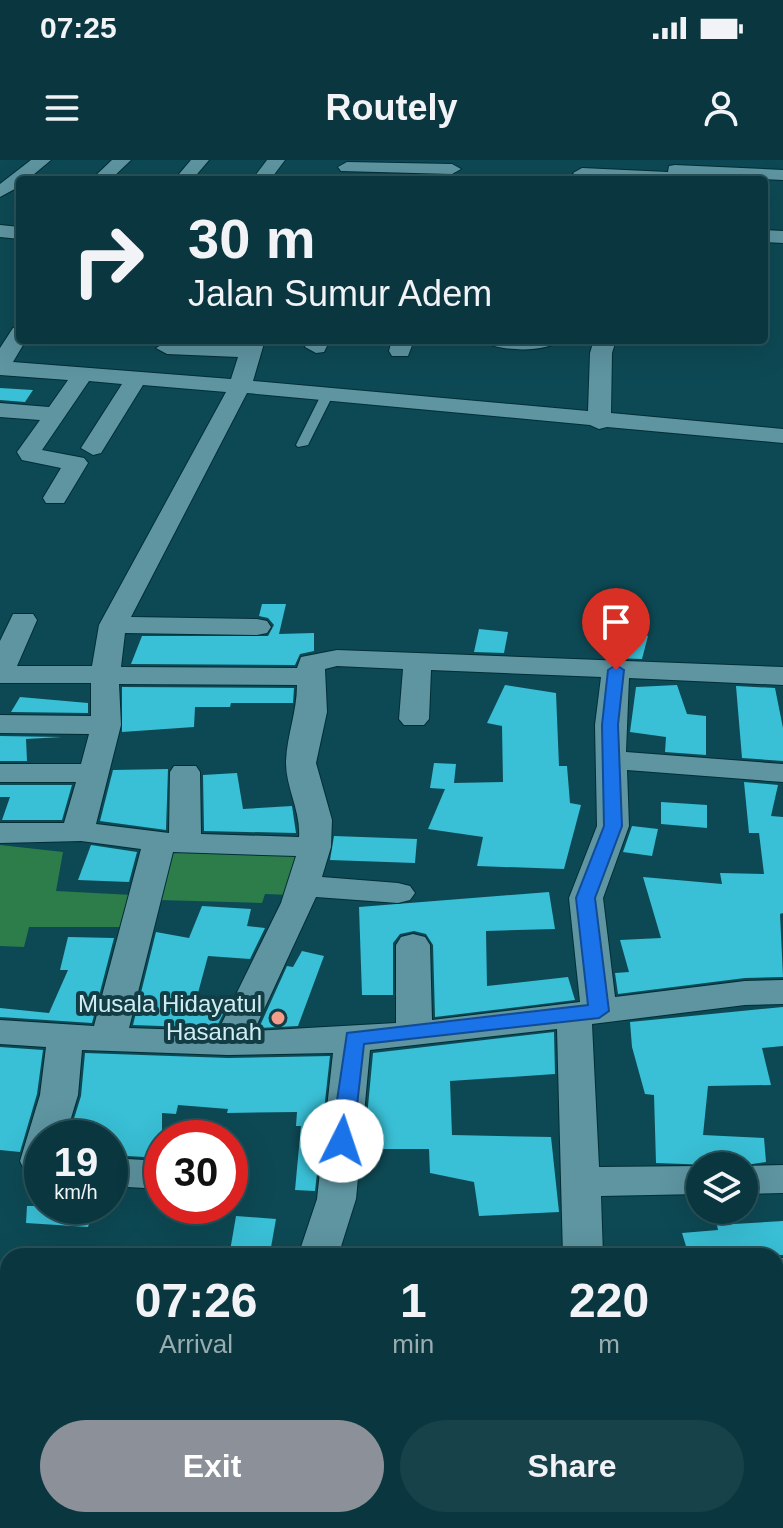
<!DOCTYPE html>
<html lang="en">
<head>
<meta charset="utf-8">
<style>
	:root { --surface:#0a373f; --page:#18424a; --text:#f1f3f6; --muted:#99acb0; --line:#2a5159; --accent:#8c9099 }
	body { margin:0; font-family:Arial,sans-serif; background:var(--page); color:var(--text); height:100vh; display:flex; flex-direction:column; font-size:30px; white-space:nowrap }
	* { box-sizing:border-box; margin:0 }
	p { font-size:26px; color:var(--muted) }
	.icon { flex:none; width:44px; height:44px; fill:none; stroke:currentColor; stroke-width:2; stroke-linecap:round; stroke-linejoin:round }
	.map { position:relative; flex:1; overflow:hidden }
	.panel { position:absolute; left:0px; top:1088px; width:784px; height:280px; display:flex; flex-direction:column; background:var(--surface); border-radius:24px 24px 0 0; box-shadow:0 8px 32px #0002,0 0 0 2px var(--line) }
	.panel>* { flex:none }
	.hud { position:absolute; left:16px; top:16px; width:752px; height:168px; border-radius:8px; box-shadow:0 8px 32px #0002,0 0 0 2px var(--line); background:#0a373f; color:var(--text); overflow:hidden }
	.controls { position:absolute; left:686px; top:992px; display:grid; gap:16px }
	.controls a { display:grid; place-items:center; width:72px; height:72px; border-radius:50%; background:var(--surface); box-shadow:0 8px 32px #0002,0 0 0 2px var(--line); font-size:40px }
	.speed { position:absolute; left:24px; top:960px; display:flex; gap:16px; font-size:40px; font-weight:700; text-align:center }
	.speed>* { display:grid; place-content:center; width:104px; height:104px; border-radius:50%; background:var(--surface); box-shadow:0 8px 32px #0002,0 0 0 2px var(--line); line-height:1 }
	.speed small { font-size:20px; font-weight:400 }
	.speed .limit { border:12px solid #d22; background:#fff; color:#111 }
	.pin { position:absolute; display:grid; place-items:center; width:68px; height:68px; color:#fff; margin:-82px -34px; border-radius:50% 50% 50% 0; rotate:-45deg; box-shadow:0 0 8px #0007 }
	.pin .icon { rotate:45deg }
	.me { position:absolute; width:88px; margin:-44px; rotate:4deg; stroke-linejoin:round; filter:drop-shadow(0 0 6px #0008) }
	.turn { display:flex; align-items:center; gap:28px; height:168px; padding:0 40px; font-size:36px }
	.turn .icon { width:104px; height:104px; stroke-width:2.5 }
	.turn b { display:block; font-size:56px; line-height:68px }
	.eta { display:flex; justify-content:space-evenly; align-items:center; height:136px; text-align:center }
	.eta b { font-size:48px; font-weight:600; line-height:56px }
	.action { display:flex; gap:16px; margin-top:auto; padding:16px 40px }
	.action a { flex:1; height:92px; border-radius:48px; background:var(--accent); color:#fff; font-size:32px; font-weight:600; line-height:92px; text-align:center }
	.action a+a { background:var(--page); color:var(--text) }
	.status { display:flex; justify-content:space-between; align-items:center; height:56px; padding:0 40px; background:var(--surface); direction:ltr }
	.status svg { height:22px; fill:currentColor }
	header { display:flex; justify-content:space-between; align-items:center; height:104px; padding:0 40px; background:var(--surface); font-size:36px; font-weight:600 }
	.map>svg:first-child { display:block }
</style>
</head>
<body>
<div class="status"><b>07:25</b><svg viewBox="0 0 49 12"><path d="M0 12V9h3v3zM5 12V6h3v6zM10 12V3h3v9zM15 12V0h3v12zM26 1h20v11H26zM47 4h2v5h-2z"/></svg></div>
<header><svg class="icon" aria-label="menu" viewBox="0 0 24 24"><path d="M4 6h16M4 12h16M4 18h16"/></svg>Routely<svg class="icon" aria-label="person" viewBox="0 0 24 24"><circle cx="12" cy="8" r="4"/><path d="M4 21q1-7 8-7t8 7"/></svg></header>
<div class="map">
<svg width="783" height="1368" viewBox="0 0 783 1368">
	<rect width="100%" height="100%" fill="#0d4954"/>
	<g fill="#2d7d4a">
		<polygon points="0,685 63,692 56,731 132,735 129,767 29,767 24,787 0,786"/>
		<polygon points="171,690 298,694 290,735 265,734 262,743 159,740"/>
	</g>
	<g fill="#39bfd6">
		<polygon points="0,228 33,230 25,242 0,240"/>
		<polygon points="262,444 286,444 279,474 314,473 314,491 300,494 295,505 131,504 142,476 268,476 274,465 268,458 259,456"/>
		<polygon points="479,469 508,472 504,493 474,492"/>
		<polygon points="621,473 648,476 642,499 614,498"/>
		<polygon points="505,525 556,533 559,606 567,606 570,643 581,645 564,709 477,706 483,677 428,669 445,629 430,628 434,603 456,604 454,623 503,622 502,566 487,563"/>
		<polygon points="677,525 687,554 706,556 706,595 665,592 666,577 630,572 636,527"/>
		<polygon points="736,526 775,528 783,568 783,601 742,598"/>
		<polygon points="122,527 294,528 293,543 231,543 230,547 195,547 194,567 122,572"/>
		<polygon points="20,537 88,543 88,553 11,552"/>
		<polygon points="0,576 62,577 26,579 27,601 0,601"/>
		<polygon points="168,609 166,670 100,661 113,610"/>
		<polygon points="237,613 243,649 292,646 296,673 204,671 203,615"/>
		<polygon points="744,622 778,625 771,656 783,657 783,753 780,754 783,817 745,818 618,834 615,813 629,812 620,780 661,778 643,717 722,724 720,713 764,714 759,673 749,673"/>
		<polygon points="0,625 72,625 62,660 2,660 10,637 0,637"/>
		<polygon points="661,642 707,645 707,668 661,664"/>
		<polygon points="632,666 658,669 652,696 623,692"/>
		<polygon points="334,676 417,679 415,703 330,700"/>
		<polygon points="91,685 137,692 129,722 78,720"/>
		<polygon points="549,732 555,769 486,771 487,826 568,817 575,840 435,857 433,785 426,774 414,771 400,774 393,783 393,835 362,835 359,747"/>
		<polygon points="202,746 251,749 247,766 265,768 250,799 208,796 195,844 227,846 216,868 133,865 156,772 189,778"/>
		<polygon points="68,777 114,778 92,863 0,857 0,848 49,853 68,810 60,810"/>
		<polygon points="302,791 324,796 298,866 259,868 287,806 293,807"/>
		<polygon points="783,847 783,886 762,888 771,925 708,926 703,975 764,978 766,1002 739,1006 656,1003 654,935 645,934 632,887 630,862"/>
		<polygon points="554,872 555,914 450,921 452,975 551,977 559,1052 479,1056 474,1022 430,1013 429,989 364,989 373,893"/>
		<polygon points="0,887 43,890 37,934 20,992 0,990"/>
		<polygon points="85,893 228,898 330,896 315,1031 295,1030 301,966 296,966 297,952 227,953 228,949 178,945 176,954 162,953 162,998 110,995 110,978 68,978 81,936"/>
		<polygon points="27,1046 94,1046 88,1067 26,1063"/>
		<polygon points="236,1056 276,1059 270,1093 230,1091"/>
		<polygon points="783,1061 783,1095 689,1096 682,1073 718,1070 717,1065"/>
	</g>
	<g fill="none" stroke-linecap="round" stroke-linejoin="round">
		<defs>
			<polygon id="lane" points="327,232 333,235 308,285 298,287 296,285 321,235"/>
			<g id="street">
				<polygon points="31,0 51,0 27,20 20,20 20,26 0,37 0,24"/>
				<polygon points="112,0 131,0 110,20 91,20"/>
				<polygon points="191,0 209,0 192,20 174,20"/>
				<polygon points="267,0 285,0 270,20 252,20"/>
				<polygon points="347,2 452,4 461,9 452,14 341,11 338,7"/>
				<path d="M675,5L783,10V20L680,15V20C659,20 587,26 573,13L582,8L668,12L669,6Z"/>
				<polygon points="0,65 20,67 20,79 0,77"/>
				<polygon points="764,70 783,71 783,83 764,82"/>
				<path d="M20,166V180H26L13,202L231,219L238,197L167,194L156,188L167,182L242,184L243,180H265L253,221L588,251L590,193L594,180H616L612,193L611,253L783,269V283L607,267L599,269L590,265L247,233L131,457L257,459L267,461L271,467L267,473L257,475L125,473L121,507L297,508L301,497L337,490L783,507V525L629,518L626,592L783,604V622L627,610L629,666L603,738L615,837L745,821L783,820V844L745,845L592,864L599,1007L700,1006V1034L601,1036L603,1096H563L557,869L370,890L356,1039L338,1096H298L317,1039L333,893L228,895L82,890L78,935L65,978H42V1022L28,1018L20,1001L40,935L46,887L0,884V860L94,866L141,689L81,681L0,683V663H64L76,622H0V604H81L89,574L0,573V555L91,556V523H0V481L13,454H33L37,460L17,506H92L99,465L226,232L143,225L101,293L93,295L81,288L122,224L89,221L42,290L84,298L88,303L64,343H46L43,338L61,308L22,300L17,292L40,260L0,257V243L49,247L68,220L0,215V188L13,168ZM337,506L403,509L399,559L404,565H424L429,559L431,510L601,517L595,565L597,666L569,738L580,842L432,860L430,785L425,777L413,774L401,777L396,785V863L254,871L316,737L398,743L410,740L415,733L410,726L398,723L322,717L331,687L332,660L316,603L327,552L325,509ZM119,524L297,525C297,552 287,575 286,601C285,626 301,651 299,677L201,674L200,612L196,606H174L170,612L169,673L96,664L121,565ZM173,692L296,696L281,743L218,871L129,868Z"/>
				<polygon points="308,180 330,180 324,192 316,193 305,187"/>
				<polygon points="392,180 414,180 408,196 392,196 389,191"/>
				<path d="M483,180H560C549,193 494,192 483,180Z"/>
				<polygon points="110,998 162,1001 162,1029 110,1026"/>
				<polygon points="783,1005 783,1033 744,1034 742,1006"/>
				<rect x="776" y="1098" width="7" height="32"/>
				<polygon points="8,1341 8,1360 45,1360 41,1368 0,1368 0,1342"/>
				<polygon points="168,1360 214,1360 215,1368 169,1368"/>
				<polygon points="570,1360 625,1360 628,1368 574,1368"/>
			</g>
		</defs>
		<use href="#lane" stroke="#002e36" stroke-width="2"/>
		<use href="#street" stroke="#002e36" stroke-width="2"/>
		<use href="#lane" fill="#5e95a1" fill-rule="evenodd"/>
		<use href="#street" fill="#5e95a1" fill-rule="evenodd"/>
	</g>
	<polygon fill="#1a73e8" stroke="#114b97" stroke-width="2" points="616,505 624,510 618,565 622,666 595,738 609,851 599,858 364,884 353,981 342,988 334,986 331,981 347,873 588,845 576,738 604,666 602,565 608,510"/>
	<circle fill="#f49d8b" stroke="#123d45" stroke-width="3" cx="278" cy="858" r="8"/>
	<g text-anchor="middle" stroke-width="8" stroke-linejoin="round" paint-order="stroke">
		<g font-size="24" fill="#d1edf3" stroke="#123d45" text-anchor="end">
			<text x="262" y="852">Musala Hidayatul<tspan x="262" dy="28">Hasanah</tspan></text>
		</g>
	</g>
</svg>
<div class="controls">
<a><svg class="icon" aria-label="layers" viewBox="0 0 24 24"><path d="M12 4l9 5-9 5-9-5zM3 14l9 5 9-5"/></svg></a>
</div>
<div class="speed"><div>19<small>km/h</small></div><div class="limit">30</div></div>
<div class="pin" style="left:616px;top:510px;background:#d93025"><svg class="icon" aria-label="arrive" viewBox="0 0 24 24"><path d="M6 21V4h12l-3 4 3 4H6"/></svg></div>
<svg class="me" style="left:342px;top:981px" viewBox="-20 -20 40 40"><circle r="19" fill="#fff"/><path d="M0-13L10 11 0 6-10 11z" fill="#1a73e8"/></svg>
<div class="hud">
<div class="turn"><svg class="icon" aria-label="right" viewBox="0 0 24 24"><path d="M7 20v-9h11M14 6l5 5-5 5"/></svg><div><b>30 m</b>Jalan Sumur Adem</div></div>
</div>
<section class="panel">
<div class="eta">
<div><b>07:26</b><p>Arrival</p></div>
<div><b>1</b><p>min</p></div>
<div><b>220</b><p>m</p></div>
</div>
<div class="action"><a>Exit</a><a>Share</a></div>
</section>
</div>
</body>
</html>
